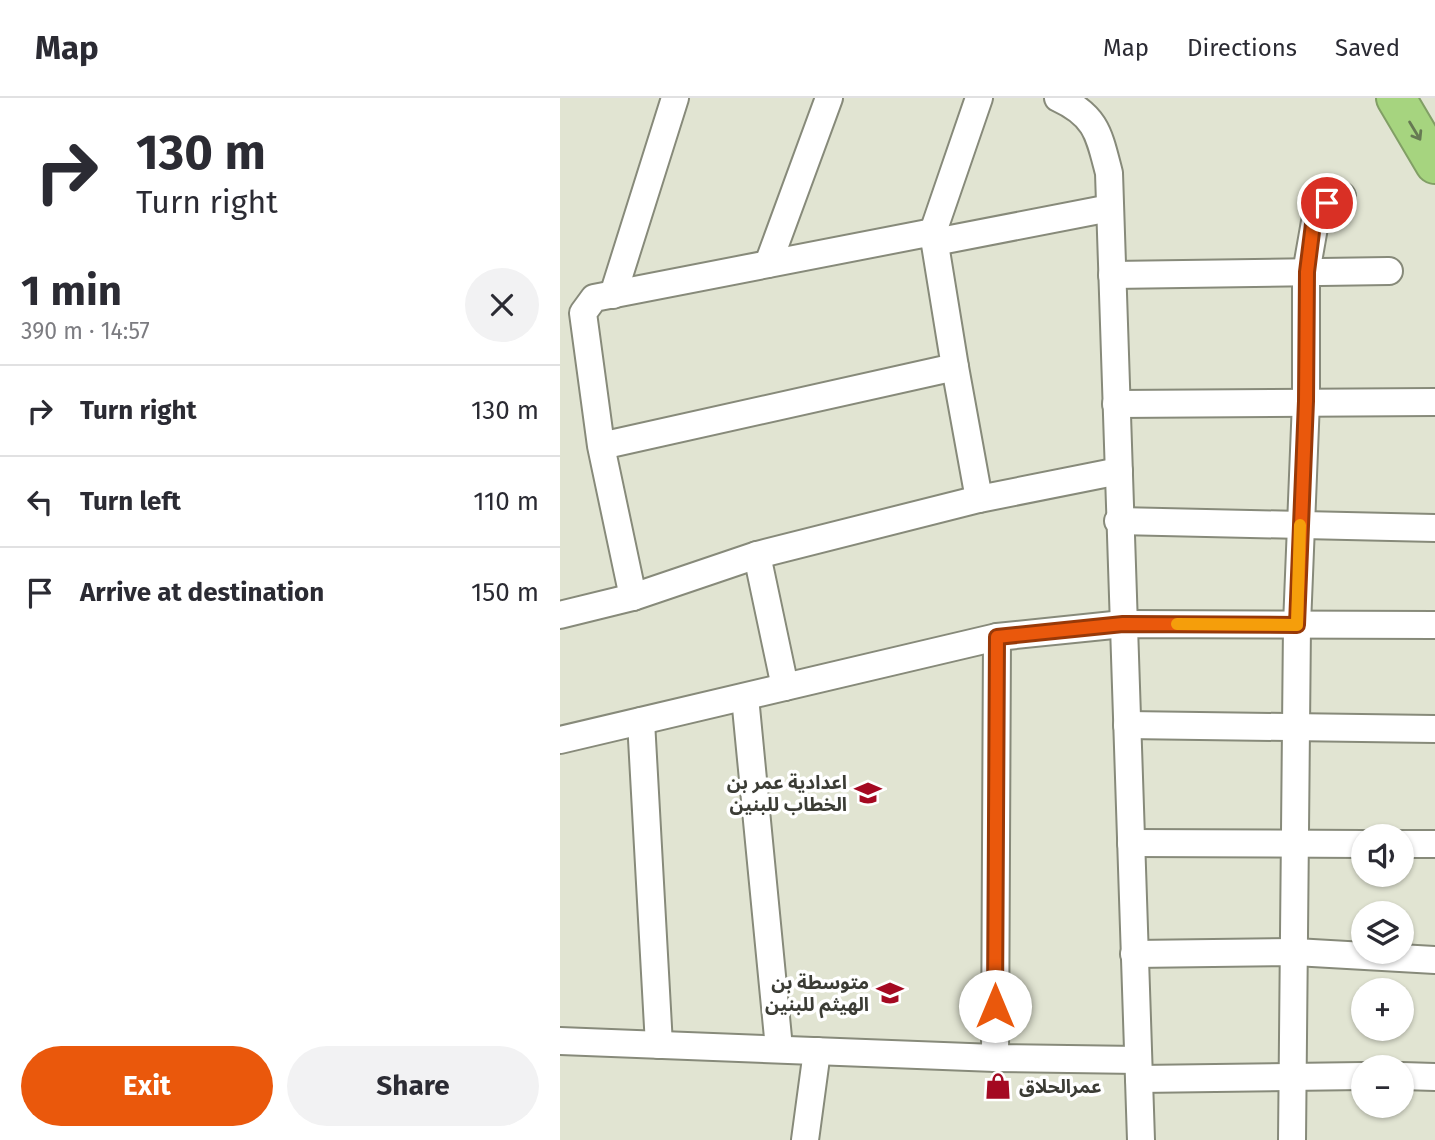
<!DOCTYPE html>
<html lang="en">
<head>
<meta charset="utf-8">
<style>
	:root { --surface:#fff; --page:#f2f2f3; --text:#2b2b33; --muted:#7c7c81; --line:#e1e1e2; --accent:#ea580c }
	body { margin:0; font-family:"Fira Sans","Noto Sans Arabic",sans-serif; background:var(--page); color:var(--text); height:100vh; display:flex; flex-direction:column; font-size:26px; white-space:nowrap }
	* { box-sizing:border-box; margin:0 }
	p { font-size:23px; color:var(--muted) }
	.icon { flex:none; width:38px; height:38px; fill:none; stroke:currentColor; stroke-width:2; stroke-linecap:round; stroke-linejoin:round }
	.map { position:relative; flex:1; overflow:hidden }
	.panel { display:flex; flex-direction:column; background:var(--surface); width:560px }
	.panel>* { flex:none }
	.top-card { background:#fff; color:var(--text); overflow:hidden }
	.buttons { position:absolute; left:791px; top:726px; display:grid; gap:14px }
	.buttons a { display:grid; place-items:center; width:63px; height:63px; border-radius:50%; background:var(--surface); box-shadow:0 2px 5px #0004; font-size:35px }
	.pin { position:absolute; display:grid; place-items:center; width:60px; height:60px; color:#fff; margin:-30px; border:4px solid #fff; border-radius:50%; box-shadow:0 2px 7px #0007 }
	.me { position:absolute; width:77px; margin:-38px; rotate:0deg; stroke-linejoin:round; filter:drop-shadow(0 0 5px #0008) }
	.turn { display:flex; align-items:center; gap:24px; height:147px; padding:0 21px; font-size:32px }
	.turn .icon { width:91px; height:91px; stroke-width:2.5 }
	.turn b { display:block; font-size:49px; line-height:60px }
	.round { display:grid; place-items:center; flex:none; width:74px; height:74px; border-radius:37px; background:var(--page) }
	.overview { display:flex; align-items:center; justify-content:space-between; height:119px; padding:0 21px }
	h1 { font-size:42px; font-weight:700; line-height:52px }
	.primary-button { display:flex; gap:14px; margin-top:auto; padding:14px 21px }
	.primary-button a { flex:1; height:80px; border-radius:42px; background:var(--accent); color:#fff; font-size:28px; font-weight:700; line-height:80px; text-align:center }
	.primary-button a+a { background:var(--page); color:var(--text) }
	ul { padding:0; list-style:none }
	li { display:flex; align-items:center; gap:21px; height:91px; padding:0 21px; border-top:2px solid var(--line) }
	li div { flex:1 }
	li b { display:block; font-size:26px }
	li em { font-style:normal }
	header { display:flex; align-items:center; gap:42px; box-sizing:border-box; height:98px; padding:0 35px; background:var(--surface); border-bottom:2px solid var(--line) }
	header strong { font-size:33px }
	nav { display:flex; gap:38px; margin-inline-start:auto; font-size:24px }
	main { display:flex; flex:1; min-height:0 }
	.map>svg:first-child { display:block }
</style>
</head>
<body>
<header>
<strong>Map</strong>
<nav><a>Map</a><a>Directions</a><a>Saved</a></nav>
</header>
<main>
<section class="panel">
<div class="top-card">
<div class="turn"><svg class="icon" aria-label="right" viewBox="0 0 24 24"><path d="M7 20v-9h11M14 6l5 5-5 5"/></svg><div><b>130 m</b>Turn right</div></div>
</div>
<div class="overview"><div><h1>1 min</h1><p>390 m · 14:57</p></div><a class="round"><svg class="icon" aria-label="close" viewBox="0 0 24 24"><path d="M6 6l12 12M18 6L6 18"/></svg></a></div>
<ul>
<li><svg class="icon" aria-label="right" viewBox="0 0 24 24"><path d="M7 20v-9h11M14 6l5 5-5 5"/></svg><div><b>Turn right</b></div><em>130 m</em></li>
<li><svg class="icon" aria-label="left" viewBox="0 0 24 24"><path d="M17 20v-9H6M10 6l-5 5 5 5"/></svg><div><b>Turn left</b></div><em>110 m</em></li>
<li><svg class="icon" aria-label="arrive" viewBox="0 0 24 24"><path d="M6 21V4h12l-3 4 3 4H6"/></svg><div><b>Arrive at destination</b></div><em>150 m</em></li>
</ul>
<div class="primary-button"><a>Exit</a><a>Share</a></div>
</section>
<div class="map">
<svg width="875" height="1042" viewBox="0 0 875 1042">
	<rect width="100%" height="100%" fill="#e1e4d2"/>
	<g fill="none" stroke-linecap="round" stroke-linejoin="round">
		<defs>
			<g id="minor">
				<path d="M498,0C537,18 539,37 549,75L581,1042"/>
				<polyline points="373,134 419,0"/>
				<polyline points="375,144 550,110"/>
				<polyline points="208,166 269,0"/>
				<polyline points="552,177 829,173"/>
				<polyline points="53,197 115,0"/>
				<polyline points="395,269 419,401"/>
				<polyline points="556,306 875,304"/>
				<polyline points="41,348 395,269 373,134 34,200 23,215 41,348 73,499"/>
				<polyline points="558,423 875,430"/>
				<polyline points="197,457 225,589"/>
				<polyline points="0,517 73,499 197,457 419,401 559,373"/>
				<polyline points="185,599 219,950"/>
				<polyline points="81,623 99,947"/>
				<polyline points="567,627 875,631"/>
				<polyline points="0,642 437,539 563,526 875,527"/>
				<polyline points="571,745 803,746"/>
				<polyline points="842,746 875,746"/>
				<polyline points="574,856 735,854 875,862"/>
				<polyline points="0,943 435,960 578,962"/>
				<polyline points="435,960 437,539"/>
				<polyline points="842,978 875,979"/>
				<polyline points="579,981 803,978"/>
				<polyline points="245,1042 257,953"/>
				<polyline points="732,1042 737,527 746,303 746,175 756,118 767,105 782,98"/>
			</g>
			<polyline id="highway" points="836,0 875,66"/>
		</defs>
		<use href="#minor" stroke="#878a7a" stroke-width="30"/>
		<use href="#highway" stroke="#819f65" stroke-width="42"/>
		<use href="#minor" stroke="#fff" stroke-width="26"/>
		<use href="#highway" stroke="#a6d47f" stroke-width="38"/>
	</g>
	<defs><path id="oneway-shaft" d="M-6 0H5M1.5-3L5.5 0L1.5 3" fill="none" stroke-width="1.6" stroke-linecap="round" stroke-linejoin="round" transform="scale(1.75)"/></defs>
	<use stroke="#667953" href="#oneway-shaft" transform="translate(855 33) rotate(59)"/>
	<g fill="none" stroke-linecap="round" stroke-linejoin="round">
		<defs>
			<polyline id="route" points="435,908 437,539 563,526 737,527 746,303 747,174 753,126 767,105"/>
		</defs>
		<use href="#route" stroke="#983908" stroke-width="18"/>
		<use href="#route" stroke="#ea580c" stroke-width="12"/>
		<polyline stroke="#f59e0b" stroke-width="12" points="617,526 737,527 740,427"/>
	</g>
	<defs>
		<symbol id="school-bare" viewBox="-9 -9 18 18"><path d="M0-5L7-2L0 1L-7-2ZM-4 1L0 2.5L4 1V4Q0 6-4 4Z" fill="#a40921" stroke="#fff" stroke-width="2.5" paint-order="stroke"/></symbol>
		<symbol id="shop-bare" viewBox="-9 -9 18 18"><path d="M-5-2.5h2.3a2.7 3.5 0 0 1 5.4 0H5L5.5 6h-11ZM-1.5-2.5h3a1.5 2.3 0 0 0-3 0Z" fill="#a40921" stroke="#fff" stroke-width="2.5" paint-order="stroke"/></symbol>
	</defs>
	<g fill-rule="evenodd">
		<use href="#school-bare" x="289" y="676" width="38" height="38"/>
		<use href="#school-bare" x="311" y="876" width="38" height="38"/>
		<use href="#shop-bare" x="419" y="969" width="38" height="38"/>
	</g>
	<g text-anchor="middle" stroke-width="7" stroke-linejoin="round" paint-order="stroke">
		<g font-size="19" font-weight="bold" fill="#3b3c35" stroke="#fff" text-anchor="end">
			<text x="287" y="691">اعدادية عمر بن<tspan x="287" dy="22">الخطاب للبنين</tspan></text>
			<text x="309" y="891">متوسطة بن<tspan x="309" dy="22">الهيثم للبنين</tspan></text>
			<text x="459" y="995" text-anchor="start">عمرالحلاق</text>
		</g>
	</g>
</svg>
<div class="buttons">
<a><svg class="icon" aria-label="sound" viewBox="0 0 24 24"><path d="M4 9h4l5-4v14l-5-4H4zM17 9q2 3 0 6"/></svg></a>
<a><svg class="icon" aria-label="layers" viewBox="0 0 24 24"><path d="M12 4l9 5-9 5-9-5zM3 14l9 5 9-5"/></svg></a>
<a>+</a>
<a>−</a>
</div>
<div class="pin" style="left:767px;top:105px;background:#d93025"><svg class="icon" aria-label="arrive" viewBox="0 0 24 24"><path d="M6 21V4h12l-3 4 3 4H6"/></svg></div>
<svg class="me" style="left:435px;top:908px" viewBox="-20 -20 40 40"><circle r="19" fill="#fff"/><path d="M0-13L10 11 0 6-10 11z" fill="#ea580c"/></svg>
</div>
</main>
</body>
</html>
